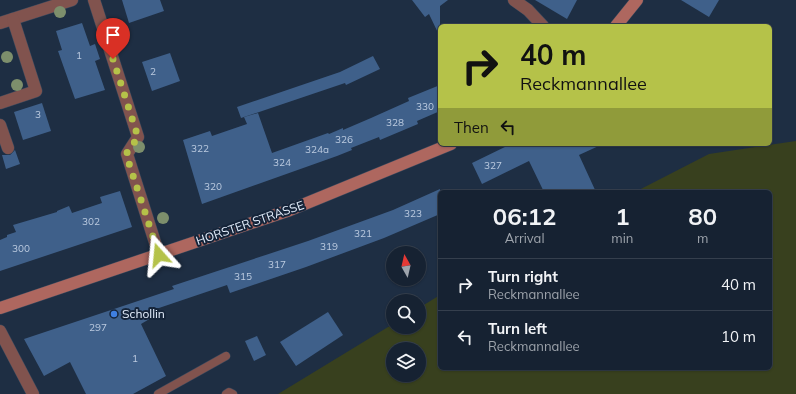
<!DOCTYPE html>
<html lang="en">
<head>
<meta charset="utf-8">
<style>
	:root { --surface:#162232; --page:#1f2a3a; --text:#f1f3f6; --muted:#9ea4ac; --line:#353f4d }
	body { margin:0; font-family:Mulish,sans-serif; background:var(--page); color:var(--text); height:100vh; display:flex; flex-direction:column; font-size:15px; white-space:nowrap }
	* { box-sizing:border-box; margin:0 }
	p { font-size:13px; color:var(--muted) }
	.icon { flex:none; width:22px; height:22px; fill:none; stroke:currentColor; stroke-width:2; stroke-linecap:round; stroke-linejoin:round }
	.map { position:relative; flex:1; overflow:hidden }
	.details { position:absolute; left:438px; top:190px; width:334px; height:180px; display:flex; flex-direction:column; background:var(--surface); border-radius:6px; box-shadow:0 1px 3px #0004,0 0 0 1px var(--line) }
	.details>* { flex:none }
	.banner { position:absolute; left:438px; top:24px; width:334px; height:122px; border-radius:6px; box-shadow:0 1px 3px #0004,0 0 0 1px var(--line); background:#b5c249; color:#111; overflow:hidden }
	.needle { width:26px; rotate:352deg }
	.tools { position:absolute; left:386px; top:246px; display:grid; gap:8px }
	.tools a { display:grid; place-items:center; width:40px; height:40px; border-radius:50%; background:var(--surface); box-shadow:0 1px 3px #0004,0 0 0 1px var(--line); font-size:20px }
	.pin { position:absolute; display:grid; place-items:center; width:34px; height:34px; color:#fff; margin:-41px -17px; border-radius:50% 50% 50% 0; rotate:-45deg; box-shadow:0 0 4px #0007 }
	.pin .icon { rotate:45deg }
	.me { position:absolute; width:44px; margin:-22px; rotate:342deg; stroke-linejoin:round; filter:drop-shadow(0 0 3px #0008) }
	.turn { display:flex; align-items:center; gap:14px; height:84px; padding:0 16px; font-size:18px }
	.turn .icon { width:52px; height:52px; stroke-width:2.5 }
	.turn b { display:block; font-size:28px; line-height:34px }
	.then { display:flex; align-items:center; height:38px; padding:0 16px; background:#0003; gap:8px; font-size:15px }
	.eta { display:flex; justify-content:space-evenly; align-items:center; height:68px; text-align:center }
	.eta b { font-size:24px; font-weight:700; line-height:28px }
	ul { padding:0; list-style:none }
	li { display:flex; align-items:center; gap:12px; height:52px; padding:0 16px; border-top:1px solid var(--line) }
	li div { flex:1 }
	li b { display:block; font-size:15px }
	li em { font-style:normal }
	.map>svg:first-child { display:block }
</style>
</head>
<body>
<div class="map">
<svg width="796" height="394" viewBox="0 0 796 394">
	<rect width="100%" height="100%" fill="#1e2e43"/>
	<path fill="#38401e" fill-rule="evenodd" d="M796,141V394H278L393,324V327H419V308L440,295V368H770V192H635L709,154ZM393,349H419V375H393Z"/>
	<g fill="#3f608a">
		<polygon points="122,0 160,0 164,11 129,23"/>
		<polygon points="412,0 448,0 440,6 440,37 429,14 425,17"/>
		<polygon points="535,0 577,0 567,19"/>
		<polygon points="681,0 719,0 709,17"/>
		<polygon points="82,23 90,46 95,44 100,59 95,61 105,90 75,99 58,51 62,50 56,31"/>
		<polygon points="170,53 180,81 152,91 142,62"/>
		<polygon points="373,56 380,69 346,85 345,83 241,118 237,107 340,72"/>
		<polygon points="440,85 440,111 417,121 418,124 380,140 379,137 351,148 352,150 337,156 202,204 183,140 210,131 212,136 247,124 244,117 258,113 272,153 328,133 329,134 343,128 343,130 371,118 409,101 408,98"/>
		<polygon points="42,103 51,131 23,140 14,112"/>
		<polygon points="511,144 603,144 579,155 596,192 544,192 529,161 482,184 472,163"/>
		<polygon points="15,150 20,164 6,169 2,155 10,155"/>
		<polygon points="440,189 440,214 384,238 306,267 230,293 227,285 156,309 158,314 141,324 166,376 133,394 86,394 70,362 44,376 24,339 174,289 172,286 308,241 393,210"/>
		<polygon points="120,191 132,227 0,271 0,240 7,237 7,235 16,232 13,225 57,212 57,211 69,206 72,213 102,203 100,197"/>
		<polygon points="328,312 343,335 296,366 280,342"/>
		<polygon points="257,336 266,355 254,361 245,341"/>
	</g>
	<g fill="none" stroke-linecap="round" stroke-linejoin="round">
		<defs>
			<g id="lane">
				<polyline points="158,394 226,356"/>
				<polyline points="226,394 229,392 233,394"/>
			</g>
			<g id="street">
				<polyline points="94,0 138,137 127,154 159,255"/>
				<polyline points="514,0 528,10 543,26"/>
				<polyline points="0,23 72,0"/>
				<polyline points="0,103 36,91 13,19"/>
				<polyline points="0,125 8,148"/>
				<polyline points="0,331 33,394"/>
			</g>
			<g id="secondary">
				<polyline points="616,26 637,0"/>
				<polyline points="0,308 290,210 451,144"/>
			</g>
		</defs>
		<use href="#lane" stroke="#3a495d" stroke-width="9"/>
		<use href="#street" stroke="#3a495d" stroke-width="13"/>
		<use href="#secondary" stroke="#3a495d" stroke-width="13"/>
		<use href="#lane" stroke="#81534e" stroke-width="8"/>
		<use href="#street" stroke="#81534e" stroke-width="12"/>
		<use href="#secondary" stroke="#ae675f" stroke-width="12"/>
	</g>
	<g fill="#7d8f6c">
		<circle cx="60" cy="12" r="6"/>
		<circle cx="109" cy="26" r="6"/>
		<circle cx="7" cy="57" r="6"/>
		<circle cx="17" cy="85" r="6"/>
		<circle cx="139" cy="147" r="6"/>
		<circle cx="163" cy="218" r="6"/>
	</g>
	<g fill="none" stroke-linecap="round" stroke-linejoin="round">
		<polyline stroke="#b5c249" stroke-width="7" stroke-dasharray="0 12.6" points="113,59 138,137 126,154 159,255"/>
	</g>
	<circle fill="#3f7fe0" stroke="#152439" stroke-width="1.5" cx="114" cy="314" r="4"/>
	<g text-anchor="middle" stroke-width="4" stroke-linejoin="round" paint-order="stroke">
		<g font-size="10" fill="#bccbe0">
			<text x="79" y="59">1</text>
			<text x="153" y="75">2</text>
			<text x="425" y="110">330</text>
			<text x="38" y="118">3</text>
			<text x="395" y="126">328</text>
			<text x="344" y="143">326</text>
			<text x="200" y="152">322</text>
			<text x="317" y="153">324a</text>
			<text x="282" y="166">324</text>
			<text x="493" y="169">327</text>
			<text x="213" y="190">320</text>
			<text x="413" y="217">323</text>
			<text x="91" y="225">302</text>
			<text x="363" y="237">321</text>
			<text x="329" y="250">319</text>
			<text x="21" y="252">300</text>
			<text x="277" y="268">317</text>
			<text x="243" y="280">315</text>
			<text x="98" y="331">297</text>
			<text x="135" y="362">1</text>
		</g>
		<g font-size="12" fill="#e5effd" stroke="#152439">
			<text transform="translate(250 223) rotate(-19)" y="4">HORSTER STRASSE</text>
		</g>
		<g font-size="12" fill="#e5effd" stroke="#152439" text-anchor="start">
			<text x="122" y="318">Schollin</text>
		</g>
	</g>
</svg>
<div class="tools">
<a><svg class="needle" viewBox="-14 -14 28 28"><path d="M0-13l5 13h-10z" fill="#e53935"/><path d="M0 13l5-13h-10z" fill="#9ea4ac"/></svg></a>
<a><svg class="icon" aria-label="search" viewBox="0 0 24 24"><circle cx="10" cy="10" r="6"/><path d="M15 15l6 6"/></svg></a>
<a><svg class="icon" aria-label="layers" viewBox="0 0 24 24"><path d="M12 4l9 5-9 5-9-5zM3 14l9 5 9-5"/></svg></a>
</div>
<div class="pin" style="left:113px;top:59px;background:#d93025"><svg class="icon" aria-label="arrive" viewBox="0 0 24 24"><path d="M6 21V4h12l-3 4 3 4H6"/></svg></div>
<svg class="me" style="left:159px;top:255px" viewBox="-20 -20 40 40"><path d="M0-17L14 15 0 8-14 15z" fill="#b5c249" stroke="#fff" stroke-width="4"/></svg>
<div class="banner">
<div class="turn"><svg class="icon" aria-label="right" viewBox="0 0 24 24"><path d="M7 20v-9h11M14 6l5 5-5 5"/></svg><div><b>40 m</b>Reckmannallee</div></div>
<div class="then">Then<svg class="icon" aria-label="left" viewBox="0 0 24 24"><path d="M17 20v-9H6M10 6l-5 5 5 5"/></svg></div>
</div>
<section class="details">
<div class="eta">
<div><b>06:12</b><p>Arrival</p></div>
<div><b>1</b><p>min</p></div>
<div><b>80</b><p>m</p></div>
</div>
<ul>
<li><svg class="icon" aria-label="right" viewBox="0 0 24 24"><path d="M7 20v-9h11M14 6l5 5-5 5"/></svg><div><b>Turn right</b><p>Reckmannallee</p></div><em>40 m</em></li>
<li><svg class="icon" aria-label="left" viewBox="0 0 24 24"><path d="M17 20v-9H6M10 6l-5 5 5 5"/></svg><div><b>Turn left</b><p>Reckmannallee</p></div><em>10 m</em></li>
</ul>
</section>
</div>
</body>
</html>
